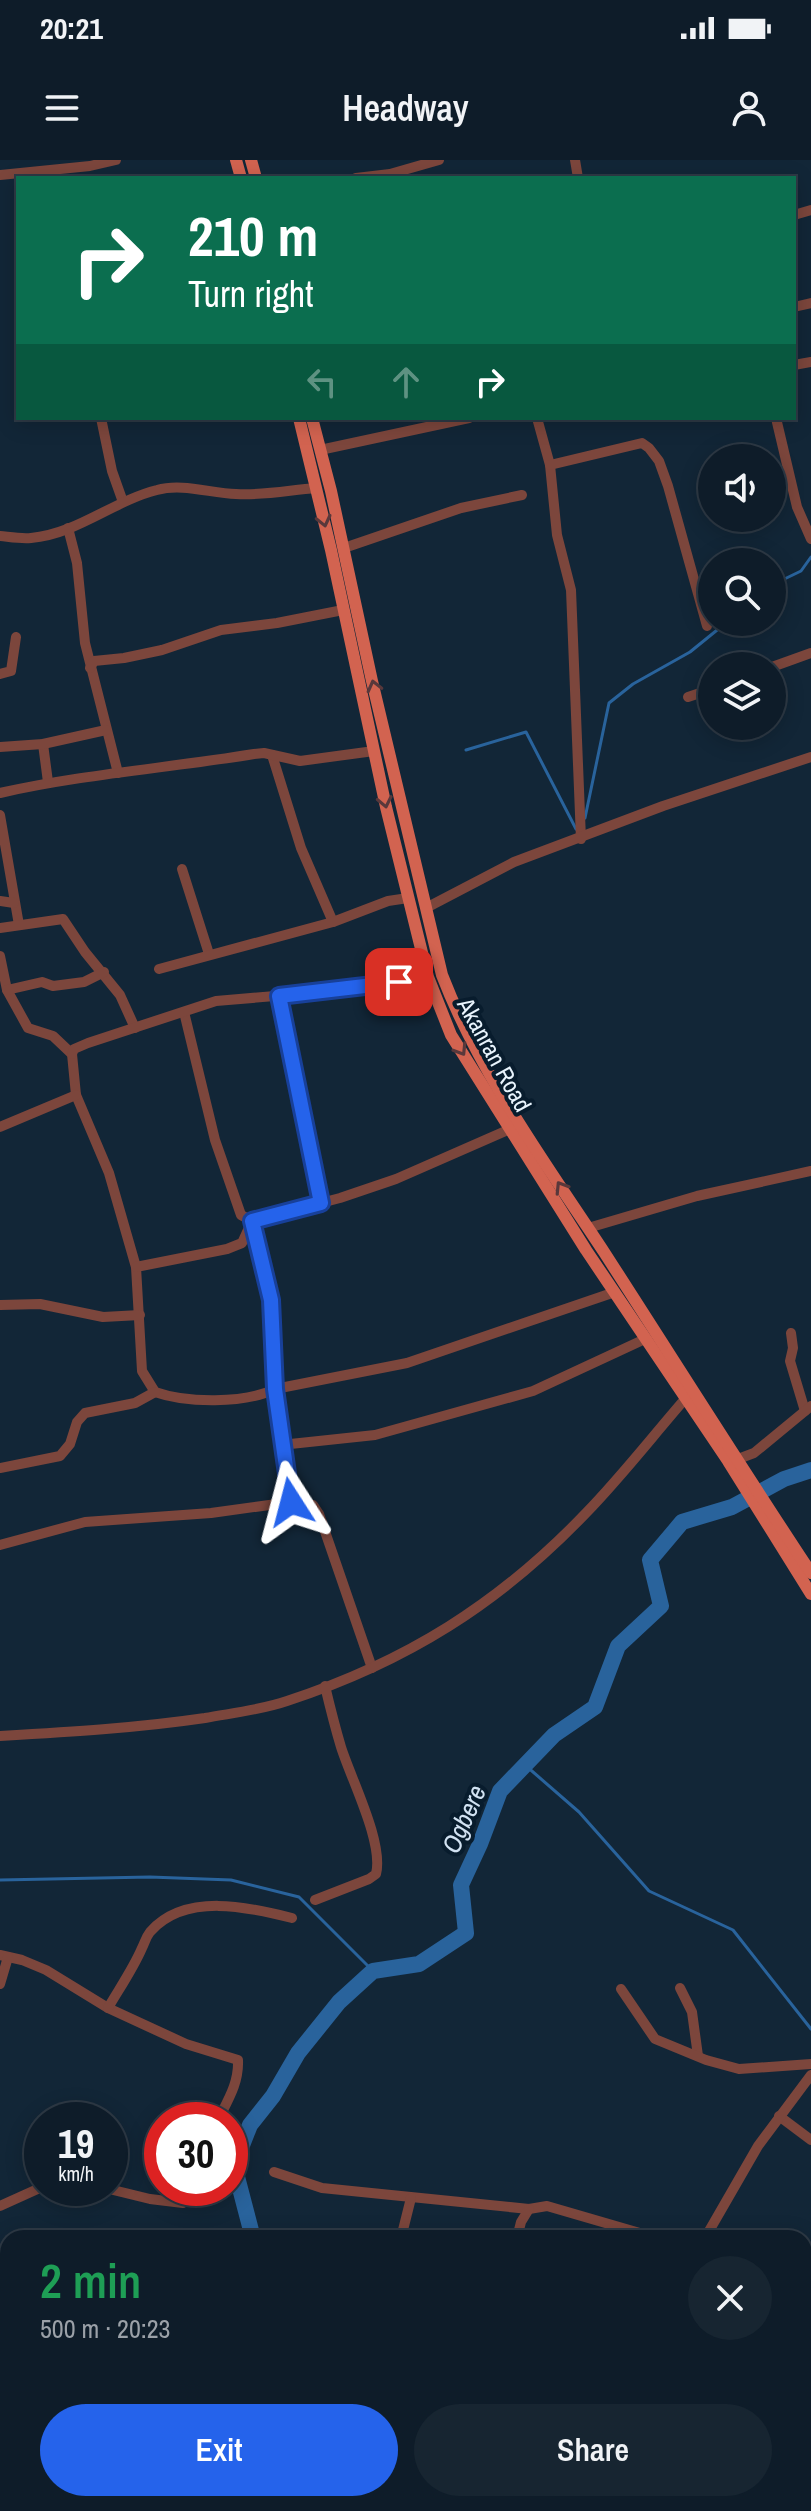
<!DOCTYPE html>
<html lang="en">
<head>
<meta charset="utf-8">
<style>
	:root { --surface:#0e1c29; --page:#172531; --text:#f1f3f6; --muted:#9ba1a8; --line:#2e3a46; --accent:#2563eb }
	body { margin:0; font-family:"Archivo Narrow",sans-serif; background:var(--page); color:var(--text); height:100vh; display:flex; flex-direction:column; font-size:30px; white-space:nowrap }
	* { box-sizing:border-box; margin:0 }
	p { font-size:26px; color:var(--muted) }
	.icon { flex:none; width:44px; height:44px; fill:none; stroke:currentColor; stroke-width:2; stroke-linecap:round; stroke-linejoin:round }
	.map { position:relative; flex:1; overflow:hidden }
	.panel { position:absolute; left:0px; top:2070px; width:812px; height:282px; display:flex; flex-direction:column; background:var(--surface); border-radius:24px 24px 0 0; box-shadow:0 4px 20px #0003,0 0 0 2px var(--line) }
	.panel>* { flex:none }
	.top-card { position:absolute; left:16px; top:16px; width:780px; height:244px; border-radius:0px; box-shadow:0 4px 20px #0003,0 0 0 2px var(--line); background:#0b6e4f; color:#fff; overflow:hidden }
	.tools { position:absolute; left:698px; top:284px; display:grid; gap:16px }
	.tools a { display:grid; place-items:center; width:88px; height:88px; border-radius:50%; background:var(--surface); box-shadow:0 4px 20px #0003,0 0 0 2px var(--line); font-size:40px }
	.speed { position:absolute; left:24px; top:1942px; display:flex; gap:16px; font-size:40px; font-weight:700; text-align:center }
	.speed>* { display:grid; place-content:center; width:104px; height:104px; border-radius:50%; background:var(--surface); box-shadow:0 4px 20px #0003,0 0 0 2px var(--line); line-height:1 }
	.speed small { font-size:20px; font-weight:400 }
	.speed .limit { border:12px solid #d22; background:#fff; color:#111 }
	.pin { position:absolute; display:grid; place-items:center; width:68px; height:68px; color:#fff; margin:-34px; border-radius:16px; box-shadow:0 4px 12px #0006 }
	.me { position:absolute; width:88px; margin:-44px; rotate:351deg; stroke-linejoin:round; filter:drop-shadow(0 0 6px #0008) }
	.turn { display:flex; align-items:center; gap:28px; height:168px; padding:0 40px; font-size:36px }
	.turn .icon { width:104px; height:104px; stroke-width:2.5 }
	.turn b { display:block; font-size:56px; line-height:68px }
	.lanes { display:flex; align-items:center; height:76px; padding:0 40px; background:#0003; justify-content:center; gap:40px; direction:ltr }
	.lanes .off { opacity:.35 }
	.round { display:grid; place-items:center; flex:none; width:84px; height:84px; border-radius:42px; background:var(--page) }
	.overview { display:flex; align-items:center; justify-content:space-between; height:136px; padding:0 40px }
	h1 { font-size:48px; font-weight:600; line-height:60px; color:#1e9e55 }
	.primary-button { display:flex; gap:16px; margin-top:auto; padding:16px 40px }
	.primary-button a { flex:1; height:92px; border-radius:48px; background:var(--accent); color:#fff; font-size:32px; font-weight:600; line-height:92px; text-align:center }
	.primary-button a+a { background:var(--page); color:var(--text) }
	.status { display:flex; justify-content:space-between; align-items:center; height:56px; padding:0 40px; background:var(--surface); direction:ltr }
	.status svg { height:22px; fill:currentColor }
	header { display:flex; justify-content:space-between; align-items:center; height:104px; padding:0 40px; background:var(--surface); font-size:36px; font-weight:600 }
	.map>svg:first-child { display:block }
</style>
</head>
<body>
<div class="status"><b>20:21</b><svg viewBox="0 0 49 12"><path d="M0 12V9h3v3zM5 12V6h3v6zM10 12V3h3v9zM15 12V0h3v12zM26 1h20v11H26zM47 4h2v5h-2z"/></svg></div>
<header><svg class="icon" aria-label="menu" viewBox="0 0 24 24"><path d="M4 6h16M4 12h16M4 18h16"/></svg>Headway<svg class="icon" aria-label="person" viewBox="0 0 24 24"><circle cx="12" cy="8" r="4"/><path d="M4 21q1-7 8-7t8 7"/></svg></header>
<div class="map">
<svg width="811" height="2351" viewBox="0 0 811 2351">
	<rect width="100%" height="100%" fill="#122637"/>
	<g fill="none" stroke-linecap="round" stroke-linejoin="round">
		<g stroke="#29639c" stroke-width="3">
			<polyline points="772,425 801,411 811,397"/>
			<polyline points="466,590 526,572 576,669"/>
			<polyline points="585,658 609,543 633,524 690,492 727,462"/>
			<polyline points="525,1605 579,1652 649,1731 733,1770 811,1869"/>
			<polyline points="0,1720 150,1717 231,1720 299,1737 373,1811"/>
		</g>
		<g stroke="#29639c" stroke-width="16">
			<polyline points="253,2078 236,2013 237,1998 250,1965 273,1936 298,1893 339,1842 373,1811 419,1804 466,1773 461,1725 480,1684 500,1631 554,1575 595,1547 618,1486 661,1446 650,1400 682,1362 732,1347 784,1319 811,1310"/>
			<polyline points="183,2351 184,2344"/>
		</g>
		<g stroke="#7c463c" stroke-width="10">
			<polyline points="575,0 578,18"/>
			<polyline points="0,15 90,6 116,0"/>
			<polyline points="356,18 390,14 439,0"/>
			<polyline points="794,55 811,50"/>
			<polyline points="794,147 811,143"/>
			<polyline points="794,205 811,202"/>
			<polyline points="101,258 112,311 123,342"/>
			<polyline points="537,258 550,305 557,375 571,430 581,679"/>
			<polyline points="776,258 797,347 811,379"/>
			<polyline points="320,290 469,258"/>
			<polyline points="550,305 642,283 649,288 659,301 668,326 707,466"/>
			<polyline points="68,368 77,403 85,483 118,613"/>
			<path d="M0,376C10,377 21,379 31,378C77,374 113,341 157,330C182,323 210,333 236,334C262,336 290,330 316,328"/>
			<polyline points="344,388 461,348 522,335"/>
			<polyline points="772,507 811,493"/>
			<polyline points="90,508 94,501 124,498 162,490 221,470 277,463 343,450"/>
			<polyline points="0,514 11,511 16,477"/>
			<polyline points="688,537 712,529"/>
			<polyline points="43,584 48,622"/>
			<polyline points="0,587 43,584 106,570"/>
			<polyline points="272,595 301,688 333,762"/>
			<path d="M0,633C84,614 169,608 254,594L264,593L300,601L374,591"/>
			<polyline points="0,655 19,765"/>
			<polyline points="182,709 209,794"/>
			<polyline points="0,741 14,743"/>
			<polyline points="426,748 514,702 663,646 811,597"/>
			<polyline points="0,768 63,759 85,792 120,835 135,868"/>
			<path d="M0,796L7,830L28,868L53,876L72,894L76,935L109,1013L136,1107L142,1211L155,1232C186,1243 244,1244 275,1229L407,1203L615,1132"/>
			<polyline points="159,809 333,762 388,741 408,738"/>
			<polyline points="7,830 42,822 53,826 84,822 104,812"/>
			<polyline points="279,836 321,1043"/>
			<polyline points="184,852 215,980 241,1055 252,1061 271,1140 275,1229 291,1342 313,1345 319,1354 372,1508"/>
			<polyline points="72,894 74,889 88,883 216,841 370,828 428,817"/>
			<polyline points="0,967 76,935"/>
			<polyline points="588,1068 697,1036 811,1011"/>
			<polyline points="136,1107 227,1089 242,1083 252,1061 340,1038 396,1019 510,969"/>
			<polyline points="0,1145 40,1144 103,1157 140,1155"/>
			<polyline points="791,1173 793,1188 790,1201 805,1251"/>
			<polyline points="281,1285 375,1275 533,1231 645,1179"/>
			<polyline points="738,1299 754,1293 811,1246"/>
			<polyline points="0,1308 60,1296 70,1284 77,1262 85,1253 135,1243 155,1232"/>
			<polyline points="0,1385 85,1362 211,1353 291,1342"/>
			<path d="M0,1576C69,1572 137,1568 205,1558C232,1553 261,1550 287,1541C406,1502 499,1444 586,1353C621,1317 652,1277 685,1239"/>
			<path d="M315,1740L369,1719L376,1714C384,1683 351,1619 341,1587C335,1567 330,1547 325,1526"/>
			<path d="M0,1795L22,1800L46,1810L108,1848L186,1884L238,1900C239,1923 228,1940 218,1960"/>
			<polyline points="0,1824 8,1797"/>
			<polyline points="680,1828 692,1852 698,1896"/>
			<polyline points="621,1829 655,1879 706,1900 739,1909 811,1904"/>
			<path d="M108,1848C119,1829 133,1809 142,1788C145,1782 146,1777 150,1772C185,1732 249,1747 292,1758"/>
			<polyline points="779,1956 811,1980"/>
			<polyline points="274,2012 322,2028 529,2049 547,2046 657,2078"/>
			<polyline points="105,2028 150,2039 183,2043 189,2028"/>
			<polyline points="0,2046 42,2027"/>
			<polyline points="401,2078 411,2038"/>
			<polyline points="517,2078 521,2062 529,2049"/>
			<polyline points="705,2078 758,1986 811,1915"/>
			<polyline points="0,2095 8,2130"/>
			<polyline points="57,2344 58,2351"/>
			<polyline points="441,2344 443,2351"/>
			<polyline points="538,2344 541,2351"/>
			<polyline points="641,2344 643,2351"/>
			<polyline points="737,2344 739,2351"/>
			<polyline points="0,2345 8,2343"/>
		</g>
		<g stroke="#d26350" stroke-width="12">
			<polyline points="236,0 241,18"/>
			<polyline points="251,0 256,18"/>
			<polyline points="299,258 331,390 386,647 428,817 451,875 586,1090 728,1301 811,1434"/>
			<path d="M312,258L331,331L372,521L442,815C480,914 546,1004 604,1092C673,1199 741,1307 811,1413"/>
		</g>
	</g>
	<defs><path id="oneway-chevron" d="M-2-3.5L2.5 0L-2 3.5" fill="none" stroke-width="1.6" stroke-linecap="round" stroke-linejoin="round" transform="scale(2)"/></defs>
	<g stroke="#59383b">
		<use href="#oneway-chevron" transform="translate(324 361) rotate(77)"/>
		<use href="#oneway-chevron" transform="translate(374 526) rotate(-104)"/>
		<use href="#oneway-chevron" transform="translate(385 642) rotate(78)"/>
		<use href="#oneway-chevron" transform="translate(461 890) rotate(58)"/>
		<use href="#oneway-chevron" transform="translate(561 1027) rotate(-122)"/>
	</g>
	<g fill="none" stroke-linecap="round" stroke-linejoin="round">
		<defs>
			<polyline id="route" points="291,1342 275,1229 271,1140 252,1061 321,1043 279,836 399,822"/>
		</defs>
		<use href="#route" stroke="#184099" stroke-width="20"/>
		<use href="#route" stroke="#2563eb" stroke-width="14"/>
	</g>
	<g text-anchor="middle" stroke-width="8" stroke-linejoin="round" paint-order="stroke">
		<g font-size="24" fill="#e9f4fd" stroke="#081c2d">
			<text transform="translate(494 895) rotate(61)" y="8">Akanran Road</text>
		</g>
		<g font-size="26" font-style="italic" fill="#d2e2f2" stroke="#081c2d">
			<text transform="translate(464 1659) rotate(-66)" y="9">Ogbere</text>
		</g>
	</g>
</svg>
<div class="tools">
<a><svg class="icon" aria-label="sound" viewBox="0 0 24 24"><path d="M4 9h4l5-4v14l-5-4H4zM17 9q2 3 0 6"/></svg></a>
<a><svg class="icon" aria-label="search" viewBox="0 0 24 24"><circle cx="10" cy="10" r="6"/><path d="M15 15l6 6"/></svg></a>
<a><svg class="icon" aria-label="layers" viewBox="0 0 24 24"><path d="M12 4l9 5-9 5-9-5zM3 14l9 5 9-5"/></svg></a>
</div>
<div class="speed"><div>19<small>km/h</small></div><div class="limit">30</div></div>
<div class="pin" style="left:399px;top:822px;background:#d93025"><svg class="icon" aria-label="arrive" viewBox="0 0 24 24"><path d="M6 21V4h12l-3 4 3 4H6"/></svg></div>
<svg class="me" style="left:291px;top:1342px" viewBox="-20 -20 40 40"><path d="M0-17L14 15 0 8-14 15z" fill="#2563eb" stroke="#fff" stroke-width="4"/></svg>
<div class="top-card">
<div class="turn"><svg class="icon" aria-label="right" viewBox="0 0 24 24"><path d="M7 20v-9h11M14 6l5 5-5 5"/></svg><div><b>210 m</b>Turn right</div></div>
<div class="lanes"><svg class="icon off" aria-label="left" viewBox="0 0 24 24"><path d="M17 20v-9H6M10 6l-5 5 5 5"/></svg><svg class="icon off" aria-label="ahead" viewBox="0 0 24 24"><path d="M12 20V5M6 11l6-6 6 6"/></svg><svg class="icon" aria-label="right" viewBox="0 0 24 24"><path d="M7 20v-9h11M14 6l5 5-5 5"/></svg></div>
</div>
<section class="panel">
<div class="overview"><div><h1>2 min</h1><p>500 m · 20:23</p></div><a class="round"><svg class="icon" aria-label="close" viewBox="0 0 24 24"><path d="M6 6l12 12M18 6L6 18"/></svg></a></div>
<div class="primary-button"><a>Exit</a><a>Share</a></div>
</section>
</div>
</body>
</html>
